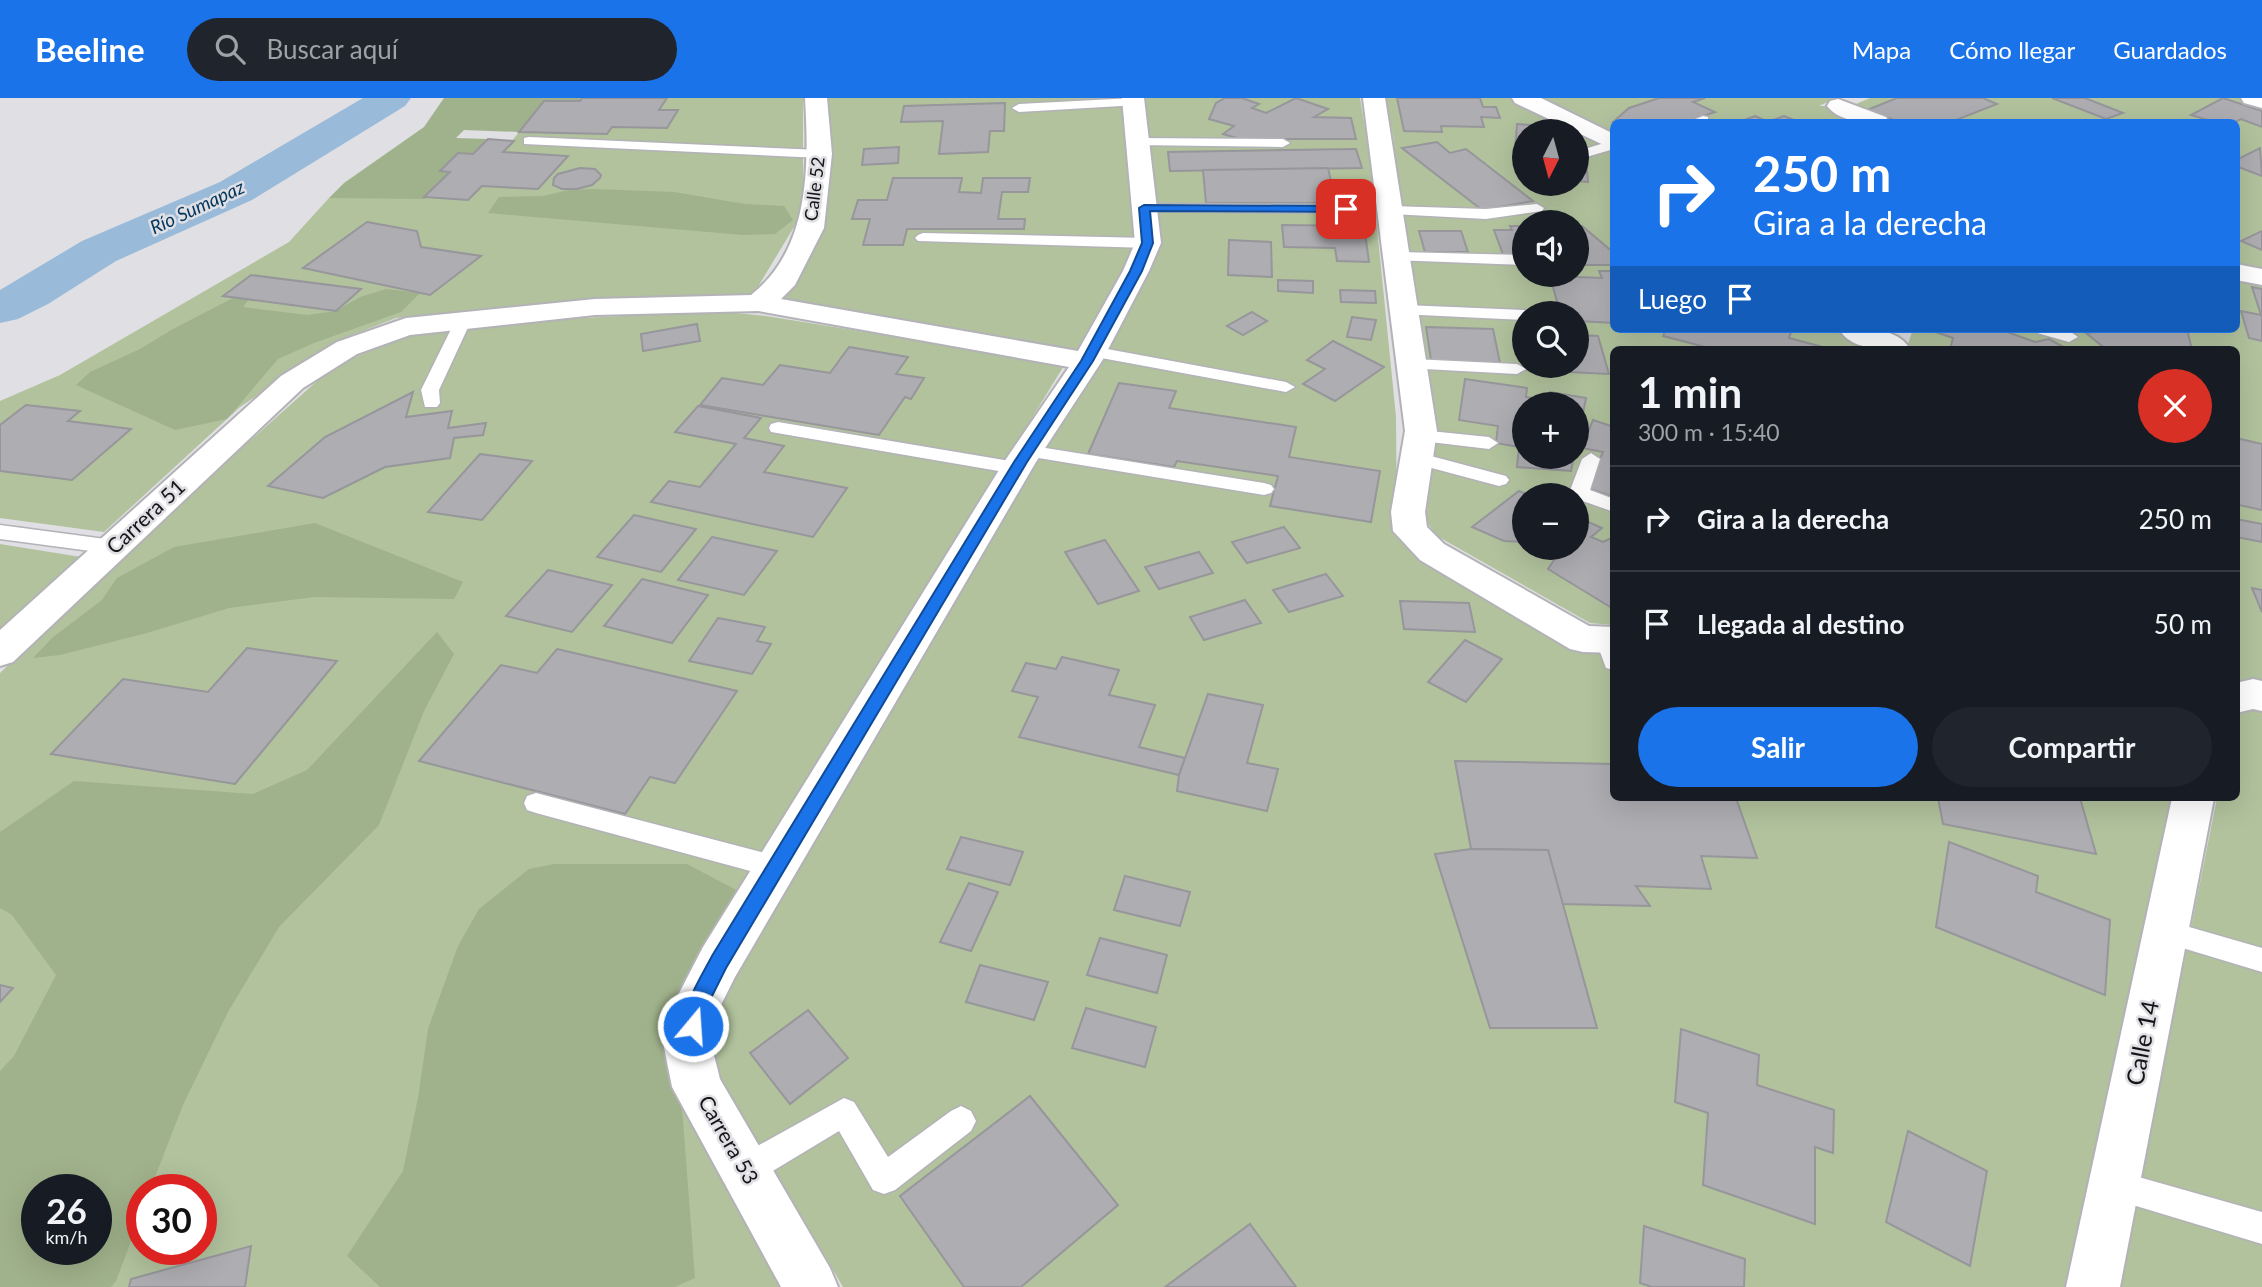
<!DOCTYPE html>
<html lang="es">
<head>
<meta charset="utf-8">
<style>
	:root { --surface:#171b24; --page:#20242c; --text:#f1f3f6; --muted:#9ea1a6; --line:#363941; --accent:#1a73e8 }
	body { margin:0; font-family:Lato,sans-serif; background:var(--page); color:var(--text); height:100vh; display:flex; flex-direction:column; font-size:26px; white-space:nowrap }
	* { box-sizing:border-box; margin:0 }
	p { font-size:23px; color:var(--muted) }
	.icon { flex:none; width:38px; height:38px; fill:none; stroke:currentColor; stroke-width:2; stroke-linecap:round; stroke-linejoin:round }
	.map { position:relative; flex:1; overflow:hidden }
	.side { position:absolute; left:1610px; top:248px; width:630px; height:455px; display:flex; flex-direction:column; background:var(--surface); border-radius:10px; box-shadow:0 7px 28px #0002 }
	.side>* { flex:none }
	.hud { position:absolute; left:1610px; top:21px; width:630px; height:214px; border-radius:10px; box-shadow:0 7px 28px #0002; background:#1a73e8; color:#fff; overflow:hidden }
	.needle { width:46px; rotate:186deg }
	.fabs { position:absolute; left:1512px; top:21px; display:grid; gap:14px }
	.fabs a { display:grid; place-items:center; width:77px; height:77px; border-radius:50%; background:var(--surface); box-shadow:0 7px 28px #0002; font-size:35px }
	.speed { position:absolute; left:21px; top:1076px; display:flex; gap:14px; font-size:35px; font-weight:700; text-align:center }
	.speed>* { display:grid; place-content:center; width:91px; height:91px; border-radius:50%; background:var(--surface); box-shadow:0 7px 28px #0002; line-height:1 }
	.speed small { font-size:18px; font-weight:400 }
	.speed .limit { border:10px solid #d22; background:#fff; color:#111 }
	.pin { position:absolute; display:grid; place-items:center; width:60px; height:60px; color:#fff; margin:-30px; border-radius:14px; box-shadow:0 4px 10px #0006 }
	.me { position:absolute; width:77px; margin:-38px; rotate:18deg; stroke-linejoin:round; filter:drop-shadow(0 0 5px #0008) }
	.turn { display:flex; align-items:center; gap:24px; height:147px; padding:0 28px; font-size:32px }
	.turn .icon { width:91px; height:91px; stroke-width:2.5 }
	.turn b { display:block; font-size:49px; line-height:60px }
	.then { display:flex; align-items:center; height:66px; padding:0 28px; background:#0003; gap:14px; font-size:26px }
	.round { display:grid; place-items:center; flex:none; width:74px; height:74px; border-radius:37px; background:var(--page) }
	.overview { display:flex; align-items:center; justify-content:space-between; height:119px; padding:0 28px }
	h1 { font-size:42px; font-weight:700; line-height:52px }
	.primary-button { display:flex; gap:14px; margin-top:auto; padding:14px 28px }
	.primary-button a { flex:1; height:80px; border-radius:42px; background:var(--accent); color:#fff; font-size:28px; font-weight:700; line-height:80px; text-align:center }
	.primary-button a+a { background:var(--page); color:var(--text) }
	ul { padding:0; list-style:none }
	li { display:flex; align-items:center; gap:21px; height:105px; padding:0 28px; border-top:2px solid var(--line) }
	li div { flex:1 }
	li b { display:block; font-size:26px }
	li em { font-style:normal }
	header { display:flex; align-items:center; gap:42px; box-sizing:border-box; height:98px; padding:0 35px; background:var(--accent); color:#fff }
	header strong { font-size:33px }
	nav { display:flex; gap:38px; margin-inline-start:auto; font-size:24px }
	.search { width:490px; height:63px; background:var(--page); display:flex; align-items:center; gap:18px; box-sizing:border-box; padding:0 24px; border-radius:38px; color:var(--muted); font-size:26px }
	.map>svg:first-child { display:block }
</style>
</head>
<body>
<header>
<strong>Beeline</strong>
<div class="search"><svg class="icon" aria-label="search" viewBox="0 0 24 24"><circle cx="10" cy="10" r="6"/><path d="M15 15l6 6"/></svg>Buscar aquí</div>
<nav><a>Mapa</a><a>Cómo llegar</a><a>Guardados</a></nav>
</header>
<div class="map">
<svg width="2262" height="1189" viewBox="0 0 2262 1189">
	<rect width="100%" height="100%" fill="#dfdfe4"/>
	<g fill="#b1c29d" fill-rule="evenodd">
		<polygon points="667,0 803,0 803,114 753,197 586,203 396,220 339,242 240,309 104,434 0,420 0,303 60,277 289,144 329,100 424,99 468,102 482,88 538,91 567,58 503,54 519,34 607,35 612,29 677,12 659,12"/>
		<polygon points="828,0 1126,0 1137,150 1081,254 769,202 830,69"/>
		<polygon points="1139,0 1360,0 1370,60 1396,319 1397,440 1584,550 1613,550 1614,700 2171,700 2154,814 2074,1189 843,1189 792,1102 711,985 706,956 713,900 1036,367 1128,208 1158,143"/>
		<path d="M1384,0H1510L1574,33H1524V86H1577V34L1613,53L1614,231H1889L1881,252H1614L1613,527L1590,525L1437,438L1426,423L1432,369L1393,37ZM1524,124H1577V177H1524ZM1524,215H1577V268H1524ZM1524,306H1577V359H1524ZM1524,397H1577V450H1524Z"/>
		<polygon points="1533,0 1836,0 1819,8 1830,8 1869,24 1614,24 1613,40"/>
		<polygon points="1870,0 2249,0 2262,5 2262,173 2237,168 2236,24 1885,24 1849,9"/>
		<polygon points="2237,177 2262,184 2262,588 2237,587 2236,252 1906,252 1913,231 2236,231"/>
		<path d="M714,213L766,218L1065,266L843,628L675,918L680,1005L709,1045L788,1189H0V575L134,446L335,267L418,234L583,220ZM37,1092H96V1152H37ZM142,1092H201V1152H142Z"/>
		<polygon points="0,446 100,462 0,551"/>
		<polygon points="2254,612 2262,613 2262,1189 2119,1189 2217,700 2236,700 2237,616"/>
	</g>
	<g fill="#a0b28b" fill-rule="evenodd">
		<polygon points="444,0 582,0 580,3 544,3 519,34 464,32 456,40 488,41 473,56 458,55 440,73 450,74 425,99 426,101 329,100 344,85 424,29"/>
		<polygon points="593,91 674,94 745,106 784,108 793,122 775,136 743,137 488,115 499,99 543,98 569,92"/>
		<polygon points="386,191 420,195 401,214 314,245 278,261 227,321 175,332 76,287 90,274 140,251 173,231 233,200 249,201 243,209 307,217 336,213 360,199"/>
		<polygon points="315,425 463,484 454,501 314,499 229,510 147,535 60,557 33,560 52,540 102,502 117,480 174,449"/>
		<path d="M437,534L454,556L424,613L379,727L279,829L228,914L183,1007L150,1092H142V1114L116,1183L111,1189H0V973L14,958L56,877L12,817L0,810V734L74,683L253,696L307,672ZM37,1092H96V1152H37Z"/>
		<polygon points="554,766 687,766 742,795 675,918 695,1180 675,1189 380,1189 347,1158 403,1073 418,1000 428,931 458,848 479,811 529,771"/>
	</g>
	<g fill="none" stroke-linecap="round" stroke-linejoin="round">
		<polygon fill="#9abada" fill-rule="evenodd" points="363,0 411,0 405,8 252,102 116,163 48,206 18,221 0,225 0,192 82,143 220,84"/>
	</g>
	<g fill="#adadb2" stroke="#96969b" stroke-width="2">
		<polygon points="582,0 667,0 659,12 678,12 667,30 612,29 607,36 519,34 544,3 580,3"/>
		<polygon points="1225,0 1242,0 1259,6 1252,10 1266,15 1296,0 1328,11 1314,19 1351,20 1356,41 1240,41 1223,36 1234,28 1209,21 1216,5"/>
		<polygon points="1397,0 1480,0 1483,9 1496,9 1500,20 1481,19 1484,29 1441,28 1442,34 1404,33"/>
		<polygon points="1659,0 1705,0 1693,4 1715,14 1686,24 1613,24 1629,10"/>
		<polygon points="1897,0 1983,0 1997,6 1951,24 1899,24 1867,12"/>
		<polygon points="2052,0 2085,0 2123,15 2106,21"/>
		<polygon points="2223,0 2262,13 2262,29 2241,21 2235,24 2214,24 2191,17"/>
		<polygon points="1005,5 1004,33 990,33 988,54 939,56 943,23 901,24 904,8"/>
		<polygon points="1755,18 1768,24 1784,18 1799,24 1756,24 1747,21"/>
		<polygon points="1517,26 1566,30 1566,33 1524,33 1524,55 1515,54"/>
		<polygon points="488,41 514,43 503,54 568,58 538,91 482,88 468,102 424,99 450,74 440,73 458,55 473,56"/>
		<polygon points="1437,44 1450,55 1466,51 1533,103 1482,112 1402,50"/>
		<polygon points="899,49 898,65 862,67 864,51"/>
		<polygon points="2260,50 2262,78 2236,68 2236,62"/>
		<polygon points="1356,51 1362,70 1170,73 1168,54"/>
		<polygon points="1577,61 1586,62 1588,84 1577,83"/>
		<polygon points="580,70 595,71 601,77 600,80 592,87 577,91 562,91 553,87 554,80 558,76"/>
		<polygon points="1328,70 1336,105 1206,105 1203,72"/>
		<polygon points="893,80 962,80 959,94 981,95 983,80 1030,80 1028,94 1002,94 998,121 1025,121 1024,131 907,131 903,147 863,147 870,121 852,121 858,102 887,102"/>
		<polygon points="367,124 417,133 421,149 481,158 430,197 303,170"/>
		<polygon points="1282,127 1364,128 1369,164 1337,163 1335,150 1284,149"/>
		<polygon points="1510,128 1524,128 1524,159 1504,159 1494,132 1512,132"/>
		<polygon points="1577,128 1582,128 1614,155 1614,167 1577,167"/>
		<polygon points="1419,133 1461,133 1468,154 1425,154"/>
		<polygon points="2262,133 2262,152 2241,143"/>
		<polygon points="1229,142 1271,144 1272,179 1228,177"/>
		<polygon points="1599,173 1614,173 1614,225 1577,223 1577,215 1560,215 1550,178 1602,180"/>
		<polygon points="251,177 361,191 336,213 223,198"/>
		<polygon points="1278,182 1313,183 1313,195 1278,193"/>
		<polygon points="2252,189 2262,191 2262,243 2249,240 2241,213 2261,217"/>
		<polygon points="1340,192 1375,193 1376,205 1341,204"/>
		<polygon points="1252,214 1267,223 1243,237 1227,228"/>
		<polygon points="1352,219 1376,222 1371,242 1347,239"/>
		<polygon points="697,226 700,243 643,253 641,236"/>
		<polygon points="1426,229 1493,231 1500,265 1431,262"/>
		<polygon points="1666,231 1778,231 1791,234 1789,240 1834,252 1717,252 1663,238"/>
		<polygon points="1927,231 1999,231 2035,244 2049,241 2069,252 1950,252 1953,240"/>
		<polygon points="2125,231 2187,231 2192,252 2107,252 2086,235"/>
		<polygon points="1577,237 1598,238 1609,276 1527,272 1527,268 1577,268"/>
		<polygon points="1333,243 1384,269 1335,303 1303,286 1325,271 1307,262"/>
		<polygon points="849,249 908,259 896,276 924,280 911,301 905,299 879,337 700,307 722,280 763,287 780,267 830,275"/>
		<polygon points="1465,281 1527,290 1526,299 1550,303 1550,294 1586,300 1577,345 1577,306 1524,306 1524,359 1574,359 1571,373 1517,369 1519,349 1496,345 1498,328 1459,322"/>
		<polygon points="1119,285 1176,293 1169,310 1296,329 1289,359 1380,373 1371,424 1270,408 1278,378 1177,363 1174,369 1088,356"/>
		<polygon points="413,294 406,319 452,313 448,330 486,325 483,337 454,340 450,360 385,369 323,400 268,388 325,339"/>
		<polygon points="26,307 80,313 68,323 131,331 72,382 0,373 0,327"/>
		<polygon points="698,308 761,320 744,340 784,348 764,374 847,390 813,439 651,404 669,383 700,389 736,346 675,334"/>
		<polygon points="1593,322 1614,329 1614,399 1587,390 1603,354 1582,350"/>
		<polygon points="2236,340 2262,346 2262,412 2239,407"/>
		<polygon points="480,356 532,363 482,422 428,414"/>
		<polygon points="1519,393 1529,397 1524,397 1524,444 1504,443 1472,429"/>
		<polygon points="634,417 696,431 661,474 597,459"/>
		<polygon points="1577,419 1602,430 1591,439 1603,444 1614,439 1612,510 1548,471 1562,450 1577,450"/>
		<polygon points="2236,421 2262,426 2262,444 2236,439"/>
		<polygon points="1284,429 1300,450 1247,465 1232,444"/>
		<polygon points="712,439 777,453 744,497 678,482"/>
		<polygon points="1105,442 1139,493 1098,506 1065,454"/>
		<polygon points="1199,454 1213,475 1159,491 1145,469"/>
		<polygon points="548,472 612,487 572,534 506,518"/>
		<polygon points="1326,476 1343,498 1289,514 1273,492"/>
		<polygon points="642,481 708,497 672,545 604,528"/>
		<polygon points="2252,490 2262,492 2262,514"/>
		<polygon points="1245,502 1261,525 1204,542 1190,519"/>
		<polygon points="1400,503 1469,505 1475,534 1404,531"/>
		<polygon points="718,520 765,529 757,543 771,546 752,576 689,563"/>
		<polygon points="1465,542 1502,561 1466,604 1428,584"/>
		<polygon points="247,550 337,563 235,686 51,656 123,581 208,594"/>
		<polygon points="557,551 737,593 675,685 650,679 625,716 419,663 501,567 537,575"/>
		<polygon points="1062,559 1119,572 1109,597 1155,607 1139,649 1185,660 1179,677 1019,639 1038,599 1012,593 1026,565 1056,571"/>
		<polygon points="1208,596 1263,607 1247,665 1278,671 1267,713 1177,693 1179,677"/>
		<polygon points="1455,663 1614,666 1614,700 1736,700 1757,760 1701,758 1711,791 1636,788 1650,808 1562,806 1548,752 1471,751"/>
		<polygon points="1938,700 2080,700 2096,756 1943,726"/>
		<polygon points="961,739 1023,754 1010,787 947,771"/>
		<polygon points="1949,744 2038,778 2036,794 2110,822 2105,897 1936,829"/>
		<polygon points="1471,751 1548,752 1597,930 1490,930 1435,756"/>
		<polygon points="1125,778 1190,794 1180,828 1114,812"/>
		<polygon points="969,785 998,794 971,853 940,844"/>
		<polygon points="1100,840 1167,857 1157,895 1087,877"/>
		<polygon points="980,867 1048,884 1034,922 966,904"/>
		<polygon points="0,887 13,890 0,904"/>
		<polygon points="1086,910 1156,929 1145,969 1072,950"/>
		<polygon points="808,912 848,960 790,1006 750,955"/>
		<polygon points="1681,931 1759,957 1757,987 1834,1012 1833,1055 1815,1049 1815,1126 1703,1087 1708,1015 1675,1004"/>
		<polygon points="1030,998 1118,1107 1021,1189 964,1189 900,1098"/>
		<polygon points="1908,1033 1987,1073 1970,1168 1886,1124"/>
		<polygon points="1250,1126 1296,1189 1165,1189"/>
		<polygon points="1644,1128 1745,1161 1744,1189 1652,1189 1640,1185"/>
		<polygon points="251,1148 245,1189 129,1189 131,1181"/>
	</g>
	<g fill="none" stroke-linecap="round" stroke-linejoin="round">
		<defs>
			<g id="lane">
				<polygon points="1133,0 1140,4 1138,7 1019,14 1012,10 1019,6"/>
				<polygon points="1703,18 1708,19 1708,24 1688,24"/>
				<polygon points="529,39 820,52 827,56 820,60 524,46 524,40"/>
				<polygon points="1137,40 1283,41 1290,45 1283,49 1132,47 1132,41"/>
				<polygon points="1614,42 1614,51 1583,60 1577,57 1578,53"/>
				<polygon points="1144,106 1346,107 1353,111 1346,115 1139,113 1137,110"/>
				<polygon points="1537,106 1544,110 1542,113 1486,121 1391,116 1384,112 1391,108 1486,111"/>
				<polygon points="923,135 1148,140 1156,145 1148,150 918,143 915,140 918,137"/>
				<polygon points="1398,154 1524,157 1524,167 1392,162 1390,159"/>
				<polygon points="1405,207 1524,212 1531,215 1524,215 1524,222 1399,216 1397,212 1399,208"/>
				<polygon points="463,218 471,223 439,292 440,305 437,309 425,309 421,292 455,223"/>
				<path d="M2035,231C2049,231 2066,228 2078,239L2069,244L2037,235Z"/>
				<polygon points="1091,248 1286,284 1295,289 1286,294 1085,257 1082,253 1085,249"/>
				<polygon points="1412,261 1517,266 1526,271 1517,276 1406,270 1403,266 1406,262"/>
				<polygon points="778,324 1016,364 1023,366 1026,370 1023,374 1016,376 771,334 769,330 771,326"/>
				<polygon points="1420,332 1489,339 1498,345 1489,351 1413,342 1411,338 1413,334"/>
				<polygon points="1027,347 1264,385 1271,387 1274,391 1271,395 1264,397 1020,357 1018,353 1020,349"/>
				<polygon points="1416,354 1506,378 1509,382 1506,386 1499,388 1409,364 1407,360 1409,356"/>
				<polygon points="1591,355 1600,361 1590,392 1614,401 1614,414 1577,401 1577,397 1569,395 1582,361"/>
				<polygon points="0,427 113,442 120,444 123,449 120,454 113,456 0,441"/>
				<polygon points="1607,535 1614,537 1614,572 1606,570 1596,543 1599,537"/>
				<polygon points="536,695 776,758 785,761 789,769 785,777 776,780 536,715 527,712 524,705 527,698"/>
				<polygon points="2165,822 2262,850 2262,874 2156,842 2152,834 2156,826"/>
				<polygon points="844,1000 854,1004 888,1059 951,1013 961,1008 971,1013 976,1023 971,1033 895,1092 884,1096 873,1092 839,1033 756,1083 745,1087 734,1083 730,1072 734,1061"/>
				<polygon points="2114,1072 2262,1114 2262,1146 2103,1098 2099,1087 2103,1076"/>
			</g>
			<g id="street">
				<path d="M805,0H827L832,56L824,130L795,187L781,201L1078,253L1123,173L1135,145L1122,0H1144L1161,145L1149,173L1102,263L1036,364L735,879L720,909L712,949L720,981L830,1170L838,1189H781L672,989L664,949L673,907L703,849L1004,364L1069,269L758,213L595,217L410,237L357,256L303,290L13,564L0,568V532L281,278L337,244L406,220L595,201L751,197C810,151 809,68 805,0Z"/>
				<polygon points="1363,0 1385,0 1437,333 1425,414 1427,429 1444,446 1589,528 1614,529 1614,555 1583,554 1570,551 1420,462 1393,433 1391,414 1405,333"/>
				<polygon points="1512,0 1541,0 1614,36 1614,52 1515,5"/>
				<polygon points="2241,0 2262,0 2262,10 2244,5"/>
				<path d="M1838,1L1886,19L1889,24C1870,26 1840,25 1827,8L1830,3Z"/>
				<polygon points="2236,166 2262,171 2262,187 2236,182"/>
				<path d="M1843,231C1863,231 1895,229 1908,248L1905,252C1885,252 1853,252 1841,234Z"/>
				<polygon points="2253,581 2262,583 2262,613 2253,611 2236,615 2236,585"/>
				<polygon points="2172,700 2214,700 2120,1189 2066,1189"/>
			</g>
		</defs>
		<use href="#lane" stroke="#b2b2b7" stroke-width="3"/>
		<use href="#street" stroke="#b2b2b7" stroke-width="4"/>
		<use href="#lane" fill="#fff" fill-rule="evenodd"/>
		<use href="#street" fill="#fff" fill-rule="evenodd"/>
	</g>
	<path fill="#1a73e8" stroke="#114b97" stroke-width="2" d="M1144,107L1346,108L1352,111L1346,114L1150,113L1153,145L1142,173L1093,263L1027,364L726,870L707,908L700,935L693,937L686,935C677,915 703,876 712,858L1014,364L1081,263L1130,173L1142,145L1139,110Z"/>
	<g text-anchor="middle" stroke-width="5" stroke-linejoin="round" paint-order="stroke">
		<g font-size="18" fill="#151517" stroke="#dfdfe4">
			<text transform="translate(815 91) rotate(-83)" y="6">Calle 52</text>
		</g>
		<g font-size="19" font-style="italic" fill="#03365e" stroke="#dfdfe4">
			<text transform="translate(197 109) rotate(-25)" y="7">Río Sumapaz</text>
		</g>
		<g font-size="21" fill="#151517" stroke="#dfdfe4">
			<text transform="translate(146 419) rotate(-43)" y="7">Carrera 51</text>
			<text transform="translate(728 1042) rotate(60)" y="7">Carrera 53</text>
		</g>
		<g font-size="24" fill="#151517" stroke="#dfdfe4">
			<text transform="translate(2143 945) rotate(-79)" y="8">Calle 14</text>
		</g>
	</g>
</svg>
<div class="fabs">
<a><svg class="needle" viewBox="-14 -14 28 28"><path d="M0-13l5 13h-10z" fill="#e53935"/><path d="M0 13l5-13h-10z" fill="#9ea1a6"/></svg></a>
<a><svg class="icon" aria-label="sound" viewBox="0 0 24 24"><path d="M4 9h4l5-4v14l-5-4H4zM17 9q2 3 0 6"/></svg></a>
<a><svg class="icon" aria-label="search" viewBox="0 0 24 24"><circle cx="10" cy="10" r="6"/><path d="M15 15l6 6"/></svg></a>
<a>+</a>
<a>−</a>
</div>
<div class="speed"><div>26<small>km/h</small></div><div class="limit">30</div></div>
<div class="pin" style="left:1346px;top:111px;background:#d93025"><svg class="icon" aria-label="arrive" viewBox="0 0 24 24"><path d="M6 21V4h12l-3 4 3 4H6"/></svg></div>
<svg class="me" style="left:693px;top:928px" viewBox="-20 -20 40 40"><circle r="17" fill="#1a73e8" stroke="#fff" stroke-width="3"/><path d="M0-11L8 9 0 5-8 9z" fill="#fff"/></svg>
<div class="hud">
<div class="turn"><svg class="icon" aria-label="right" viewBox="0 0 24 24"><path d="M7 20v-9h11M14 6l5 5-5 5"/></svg><div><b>250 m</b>Gira a la derecha</div></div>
<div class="then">Luego<svg class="icon" aria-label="arrive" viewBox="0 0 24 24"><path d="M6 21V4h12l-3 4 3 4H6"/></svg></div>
</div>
<section class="side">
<div class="overview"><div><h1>1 min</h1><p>300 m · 15:40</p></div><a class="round" style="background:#d93025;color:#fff"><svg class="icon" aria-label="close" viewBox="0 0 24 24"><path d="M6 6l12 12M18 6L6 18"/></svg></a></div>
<ul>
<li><svg class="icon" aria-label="right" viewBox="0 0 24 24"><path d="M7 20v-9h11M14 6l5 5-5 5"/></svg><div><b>Gira a la derecha</b></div><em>250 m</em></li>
<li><svg class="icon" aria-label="arrive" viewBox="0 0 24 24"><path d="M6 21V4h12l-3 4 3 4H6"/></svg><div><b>Llegada al destino</b></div><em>50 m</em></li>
</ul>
<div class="primary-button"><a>Salir</a><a>Compartir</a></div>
</section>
</div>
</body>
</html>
